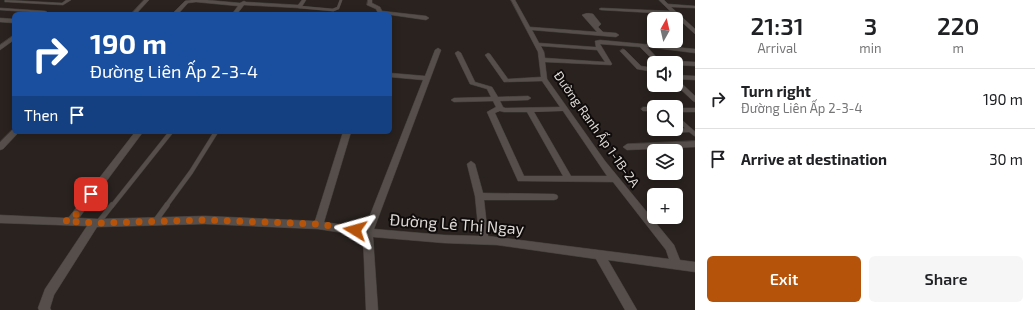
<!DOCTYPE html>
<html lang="en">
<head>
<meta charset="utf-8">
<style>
	:root { --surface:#fff; --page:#f6f6f6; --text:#202124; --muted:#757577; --line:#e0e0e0; --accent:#b45309 }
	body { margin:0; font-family:"Exo 2",sans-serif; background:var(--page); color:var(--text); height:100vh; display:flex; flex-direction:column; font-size:15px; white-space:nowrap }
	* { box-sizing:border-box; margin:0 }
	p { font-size:13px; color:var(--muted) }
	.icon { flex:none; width:22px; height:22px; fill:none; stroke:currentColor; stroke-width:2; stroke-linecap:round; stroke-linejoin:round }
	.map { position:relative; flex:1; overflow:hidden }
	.sheet { display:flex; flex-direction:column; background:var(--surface); width:340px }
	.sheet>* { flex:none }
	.top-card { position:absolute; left:12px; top:12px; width:380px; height:122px; border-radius:6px; box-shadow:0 2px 10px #0003; background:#1a4fa0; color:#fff; overflow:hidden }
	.needle { width:26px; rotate:8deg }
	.fabs { position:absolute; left:647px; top:12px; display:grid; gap:8px }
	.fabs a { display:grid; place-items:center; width:36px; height:36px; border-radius:6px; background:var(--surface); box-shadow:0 2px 10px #0003; font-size:20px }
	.pin { position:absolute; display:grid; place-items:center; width:34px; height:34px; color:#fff; margin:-17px; border-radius:8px; box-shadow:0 2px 6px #0006 }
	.me { position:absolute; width:44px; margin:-22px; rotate:278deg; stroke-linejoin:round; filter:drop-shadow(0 0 3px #0008) }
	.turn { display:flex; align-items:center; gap:14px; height:84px; padding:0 12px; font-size:18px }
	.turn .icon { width:52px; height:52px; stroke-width:2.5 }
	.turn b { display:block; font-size:28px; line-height:34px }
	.then { display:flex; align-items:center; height:38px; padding:0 12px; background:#0003; gap:8px; font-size:15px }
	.eta { display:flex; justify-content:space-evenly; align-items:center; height:68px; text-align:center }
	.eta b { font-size:24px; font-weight:600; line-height:28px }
	.cta { display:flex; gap:8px; margin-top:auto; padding:8px 12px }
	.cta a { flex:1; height:46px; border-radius:6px; background:var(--accent); color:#fff; font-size:16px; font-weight:600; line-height:46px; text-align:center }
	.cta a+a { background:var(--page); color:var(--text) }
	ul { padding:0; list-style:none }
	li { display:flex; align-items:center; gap:12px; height:60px; padding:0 12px; border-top:1px solid var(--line) }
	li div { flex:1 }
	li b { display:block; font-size:15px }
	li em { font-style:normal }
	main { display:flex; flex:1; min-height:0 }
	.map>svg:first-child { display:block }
</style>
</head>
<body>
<main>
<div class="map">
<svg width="695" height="310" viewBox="0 0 695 310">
	<rect width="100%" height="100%" fill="#29221f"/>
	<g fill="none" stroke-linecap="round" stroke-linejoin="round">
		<defs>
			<polyline id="service-far3" points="299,7 333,10 338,8 341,0"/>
			<polyline id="service-far2" points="676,117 681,122"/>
			<g id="service-far1">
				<polyline points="690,130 695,134"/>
				<polyline points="665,131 690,130 680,121"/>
				<polyline points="112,206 171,132"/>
				<polyline points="166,206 191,172 216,132"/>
			</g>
			<g id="service">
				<polyline points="156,220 167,205"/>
				<polyline points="98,223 112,205"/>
			</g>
			<g id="minor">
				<polygon points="5,0 62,3 66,0 71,0 63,5 7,2 5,2"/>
				<polygon points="144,0 149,0 136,14 131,14"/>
				<polygon points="191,0 207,0 240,3 244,1 246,2 298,5 302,0 306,0 301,8 299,8 244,5 237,14 232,14 238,6 196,2 188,3 178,14 174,14 174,12 185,1"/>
				<polygon points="368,0 372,0 372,3 380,7 382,11 426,16 429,18 426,20 378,13 376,9 367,5"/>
				<path d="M511,0H515L530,27L597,32L582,15C585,13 590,13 593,14L601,24L598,27L603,32L616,33L619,35L616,37L532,30L539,43L594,47H596L595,41L600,40L695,49V53L647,47L662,63H656L640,47L600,44L612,64L611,65L545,62L547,79L605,161L674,245L680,260L695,262V272L608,260L637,310H625L596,259L497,245L444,243L373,237L378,310H366L363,236L318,229L205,224L97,227L54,295L50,308L51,310H39L38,308L45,289L87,226L0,223V215L65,218L69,217L135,132H143L79,218L98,219L205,216L315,221L343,132H351L324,222L365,228L423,80L390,77V73L425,76L435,50L438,48L441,50L374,229L444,235L479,236L475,196L467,164L471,161L475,164L483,193L554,194L557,195L558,197L557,199L554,200H484L488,236L669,259L666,250L613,182L518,181L487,112L496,107L493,101L454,102L451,100L454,98L491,97L487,89L470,84L455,53L458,51L461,53L475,82L492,87L498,97L528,96L531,98L528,100L500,101L503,107L505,108L560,107L542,81L504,82L485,55L488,53L490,54L508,79L541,77L538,52ZM541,46L597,50L605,62L545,58L544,52ZM500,111L504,112H527L563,176H524L495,113ZM563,111L607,176H571L534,112Z"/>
				<polygon points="659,0 664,0 668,4 695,6 695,8 671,7 695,29 695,34 673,14 601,10 599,9 601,8 670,11"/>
				<polygon points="0,8 45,11 47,12 45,13 0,10"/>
				<polygon points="0,18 14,19 14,23 0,22"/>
				<polygon points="14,35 14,40 0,50 0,45"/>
				<polygon points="623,49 625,50 641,66 654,68 654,72 637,69 620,51"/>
				<polygon points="676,61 695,62 695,66 676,65 676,63 673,63"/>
				<polygon points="676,75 695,76 695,80 676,79"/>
				<polygon points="676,79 678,80 695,96 695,102 693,101 676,85"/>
				<polygon points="643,107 655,107 654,111 643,111 641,109"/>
				<rect x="676" y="108" width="19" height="4"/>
				<polygon points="12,130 14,130 14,132 19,132 3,149 0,150 0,142"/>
				<polygon points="695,141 695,147 627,150 623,147 627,144"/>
			</g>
		</defs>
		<use href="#service-far3" stroke="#433d3a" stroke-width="3"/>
		<use href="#service-far2" stroke="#433d3a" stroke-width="4.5"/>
		<use href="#service-far1" stroke="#433d3a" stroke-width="5"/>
		<use href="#service" stroke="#433d3a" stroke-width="6"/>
		<use href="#minor" stroke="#433d3a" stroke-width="1"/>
		<use href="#service-far3" stroke="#554e4a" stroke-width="2.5"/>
		<use href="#service-far2" stroke="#554e4a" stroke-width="3.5"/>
		<use href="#service-far1" stroke="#554e4a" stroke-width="4"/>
		<use href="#service" stroke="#554e4a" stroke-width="5"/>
		<use href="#minor" fill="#554e4a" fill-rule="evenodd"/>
	</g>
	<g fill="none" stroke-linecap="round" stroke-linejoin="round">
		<polyline stroke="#b45309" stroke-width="7" stroke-dasharray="0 12.6" points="91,194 72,220 65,221 98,223 205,220 318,224 355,230"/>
	</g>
	<g text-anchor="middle" stroke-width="4" stroke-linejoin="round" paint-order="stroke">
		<g font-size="13" fill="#ded9d7" stroke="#0f0c0b">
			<text transform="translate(597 129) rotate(55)" y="5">Đường Ranh Ấp 1-1B-2A</text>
		</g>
		<g font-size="16" fill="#ded9d7" stroke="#0f0c0b">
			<text transform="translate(457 224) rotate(4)" y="6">Đường Lê Thị Ngay</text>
		</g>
	</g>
</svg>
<div class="fabs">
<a><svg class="needle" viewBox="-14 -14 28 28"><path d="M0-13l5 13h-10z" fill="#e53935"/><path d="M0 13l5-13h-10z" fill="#757577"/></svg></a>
<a><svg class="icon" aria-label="sound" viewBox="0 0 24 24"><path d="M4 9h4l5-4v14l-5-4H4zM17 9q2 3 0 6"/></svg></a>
<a><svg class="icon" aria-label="search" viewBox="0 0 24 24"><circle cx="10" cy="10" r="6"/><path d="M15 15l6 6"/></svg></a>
<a><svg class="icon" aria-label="layers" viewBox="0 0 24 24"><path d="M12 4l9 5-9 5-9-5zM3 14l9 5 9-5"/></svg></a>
<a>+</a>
</div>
<div class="pin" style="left:91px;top:194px;background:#d93025"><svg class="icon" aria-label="arrive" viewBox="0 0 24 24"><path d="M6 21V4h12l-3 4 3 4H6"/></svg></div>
<svg class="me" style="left:355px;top:230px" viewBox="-20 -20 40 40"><path d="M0-17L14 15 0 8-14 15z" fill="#b45309" stroke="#fff" stroke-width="4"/></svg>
<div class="top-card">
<div class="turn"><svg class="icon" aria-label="right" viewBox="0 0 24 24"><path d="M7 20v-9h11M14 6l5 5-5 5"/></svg><div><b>190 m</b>Đường Liên Ấp 2-3-4</div></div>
<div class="then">Then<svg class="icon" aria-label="arrive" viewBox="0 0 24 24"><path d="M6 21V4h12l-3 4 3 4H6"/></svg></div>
</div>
</div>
<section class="sheet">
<div class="eta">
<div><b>21:31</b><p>Arrival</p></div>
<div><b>3</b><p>min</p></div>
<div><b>220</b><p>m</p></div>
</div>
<ul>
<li><svg class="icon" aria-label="right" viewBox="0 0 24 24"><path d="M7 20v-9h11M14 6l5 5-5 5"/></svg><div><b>Turn right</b><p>Đường Liên Ấp 2-3-4</p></div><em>190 m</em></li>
<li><svg class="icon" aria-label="arrive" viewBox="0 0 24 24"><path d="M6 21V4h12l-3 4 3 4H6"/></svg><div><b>Arrive at destination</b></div><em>30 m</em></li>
</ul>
<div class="cta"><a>Exit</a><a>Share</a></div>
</section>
</main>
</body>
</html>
